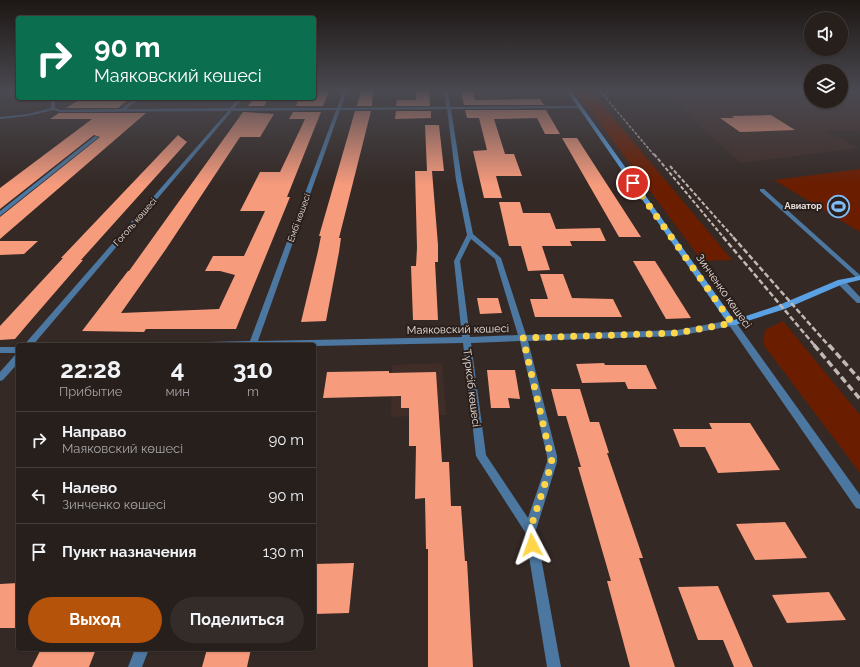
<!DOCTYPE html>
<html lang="ru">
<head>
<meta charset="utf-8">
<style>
	:root { --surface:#271f1c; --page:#332c29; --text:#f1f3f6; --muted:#a4a2a3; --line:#433d3b; --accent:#b45309 }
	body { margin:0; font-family:Raleway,sans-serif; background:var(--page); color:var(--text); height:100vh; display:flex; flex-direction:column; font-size:15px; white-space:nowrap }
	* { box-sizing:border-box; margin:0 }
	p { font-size:13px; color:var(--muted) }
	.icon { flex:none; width:22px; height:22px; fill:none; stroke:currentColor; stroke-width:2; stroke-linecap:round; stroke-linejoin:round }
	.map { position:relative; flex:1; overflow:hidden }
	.details { position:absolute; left:16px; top:343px; width:300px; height:308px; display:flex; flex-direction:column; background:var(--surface); border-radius:4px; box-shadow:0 1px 3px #0004,0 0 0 1px var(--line) }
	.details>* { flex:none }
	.top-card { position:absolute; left:16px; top:16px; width:300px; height:84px; border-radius:4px; box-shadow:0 1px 3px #0004,0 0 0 1px var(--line); background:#0b6e4f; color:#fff; overflow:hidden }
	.fabs { position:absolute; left:804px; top:12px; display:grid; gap:8px }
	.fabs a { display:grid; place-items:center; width:44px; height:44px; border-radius:50%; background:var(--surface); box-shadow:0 1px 3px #0004,0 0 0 1px var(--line); font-size:20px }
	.pin { position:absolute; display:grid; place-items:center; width:34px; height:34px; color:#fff; margin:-17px; border:2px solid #fff; border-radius:50%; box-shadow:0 1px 4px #0007 }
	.me { position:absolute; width:44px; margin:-22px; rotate:356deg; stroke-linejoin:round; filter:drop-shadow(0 0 3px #0008) }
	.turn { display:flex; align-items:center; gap:14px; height:84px; padding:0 12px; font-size:18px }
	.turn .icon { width:52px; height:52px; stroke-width:2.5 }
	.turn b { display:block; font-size:28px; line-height:34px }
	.eta { display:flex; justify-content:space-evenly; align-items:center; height:68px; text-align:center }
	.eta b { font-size:24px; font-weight:700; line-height:28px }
	.cta { display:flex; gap:8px; margin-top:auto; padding:8px 12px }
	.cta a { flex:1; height:46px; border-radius:24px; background:var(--accent); color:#fff; font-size:16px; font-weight:700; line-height:46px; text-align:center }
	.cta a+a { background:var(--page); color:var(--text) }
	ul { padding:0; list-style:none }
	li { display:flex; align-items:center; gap:12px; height:56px; padding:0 12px; border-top:1px solid var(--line) }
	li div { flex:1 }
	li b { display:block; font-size:15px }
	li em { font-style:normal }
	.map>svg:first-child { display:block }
</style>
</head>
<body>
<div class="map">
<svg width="860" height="667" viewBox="0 0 860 667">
	<rect width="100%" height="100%" fill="#342925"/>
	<g fill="#402d27">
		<polygon points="661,91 811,91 811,101 841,101 841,91 860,91 860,100 848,101 860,103 860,132 852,130 827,132 860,148 741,163"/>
		<polygon points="442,363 446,415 391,417 392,365"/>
	</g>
	<g fill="#6b1d00">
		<polygon points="576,91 591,91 732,260 702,261"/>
		<polygon points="860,169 860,232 774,180"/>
		<polygon points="783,321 860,415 860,473 763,344 765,330"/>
	</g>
	<g fill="#f79b7d">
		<polygon points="317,91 329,91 323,106 296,106 298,101 312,101"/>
		<polygon points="361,91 373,91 372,106 357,106"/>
		<polygon points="417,91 429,91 430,106 396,106 397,100 416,100"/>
		<polygon points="461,91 473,91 475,100 540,99 544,105 464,105"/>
		<polygon points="81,99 129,99 118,108 66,108"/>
		<polygon points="252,101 267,101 264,106 248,106"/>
		<polygon points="465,110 546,110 560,134 545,134 537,118 494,119 505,154 514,154 522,176 496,176 502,198 484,198 473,151 487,150 479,118 467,118"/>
		<polygon points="355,111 371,111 339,238 341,238 339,252 326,321 301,322 318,251 321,236 319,236"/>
		<polygon points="396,111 431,111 431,118 395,119"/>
		<polygon points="243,112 274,114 260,137 240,137 166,249 121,313 219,309 235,275 220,271 205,271 213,256 244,256 265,211 240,211 260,172 280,172 305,119 289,119 293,112 321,112 287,197 290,197 236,329 146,329 144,332 82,331 128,271 129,271"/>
		<polygon points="59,113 146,113 0,239 0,217 100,137 94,135 0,209 0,188 92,119 50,119"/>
		<polygon points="771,115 795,130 740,132 720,118 734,118 732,116"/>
		<polygon points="425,125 439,125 444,171 432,171 438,245 438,262 435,262 438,320 413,320 411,266 416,266 417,248 415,171 427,171"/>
		<polygon points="178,135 187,142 81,260 83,260 32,319 15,339 0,340 0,326 63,258 61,258"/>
		<polygon points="562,138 577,138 641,237 619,237"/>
		<polygon points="499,202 520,202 523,213 550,213 556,229 600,228 606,241 570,241 572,246 542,246 550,270 528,271 521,246 509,246"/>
		<polygon points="0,241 38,241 24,254 0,255"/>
		<polygon points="633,261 655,261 691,318 666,319"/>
		<polygon points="540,274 563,274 572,298 613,299 622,317 535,317 530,299 548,299"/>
		<polygon points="477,298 498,298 502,313 480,314"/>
		<polygon points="604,363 605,365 646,365 657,389 628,389 625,382 582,383 576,364"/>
		<polygon points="487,370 515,370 520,399 508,398 510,408 491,408"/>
		<polygon points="389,371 389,373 436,372 442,462 449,462 451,506 461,506 465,561 467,561 473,667 428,667 428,549 426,549 425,498 415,499 416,446 409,446 409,408 401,408 401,396 323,398 327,372"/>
		<polygon points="551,389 580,389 590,422 599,422 609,453 607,453 643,558 639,558 675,667 630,667 607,581 611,581 578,467 581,467 566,416 558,416"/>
		<polygon points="709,423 750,423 780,470 718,473 705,447 680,447 673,429 712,429"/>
		<polygon points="785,522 807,558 755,560 736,524"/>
		<polygon points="354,563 349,613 314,614 314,564"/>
		<polygon points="18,583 18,628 0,628 0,584"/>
		<polygon points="718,586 753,667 734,667 723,640 698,640 678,587"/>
		<polygon points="829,592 846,620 787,623 772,595"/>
		<polygon points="41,649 96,649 89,667 32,667"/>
		<polygon points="207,649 251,649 247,667 202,667"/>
	</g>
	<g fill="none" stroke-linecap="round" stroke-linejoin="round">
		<polygon fill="#4c77a1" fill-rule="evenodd" points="760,189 764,189 860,275 860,280 858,279 760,191"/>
		<g fill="#4c77a1" fill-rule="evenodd">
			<path d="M343,91H347L341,108L446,107L444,91H448L450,107L581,106L580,108L451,109L462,180L473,234L501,258L526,335L677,330L732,320L736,323L732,326L677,336L528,341L557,456V462L536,530L561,667H547L525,532L476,456L463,343L314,346L204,345L208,342L250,341L336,110L232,111L33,345H24L228,111L60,112L53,110L28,116L0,119V117L28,114L51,108V98H55V108L60,110L121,109L136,98H140L126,109L230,108L239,98H243L234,108H337ZM447,109L456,180L467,235L454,261L462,337L258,341L340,110ZM471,239L495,259L518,335L470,337L460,261ZM520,341L547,456V462L528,518L486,455L471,343Z"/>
			<polygon points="95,136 99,137 0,216 0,211"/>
			<rect x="0" y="347" width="18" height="6"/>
			<polygon points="18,354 18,363 3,380 0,381 0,372 15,355"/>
			<polygon points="135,649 149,649 142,667 128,667"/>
		</g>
		<g fill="#4c77a1" fill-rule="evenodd">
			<polygon points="838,280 844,280 860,297 860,303 857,303 838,284 837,282"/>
			<polygon points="732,320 735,321 860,495 860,509 856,508 729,325 728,323 729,321"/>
		</g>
		<polygon fill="#5aa1e4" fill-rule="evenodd" points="571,91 734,320 779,305 838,280 860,276 860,280 843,284 785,309 735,325 729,325 567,91"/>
		<polyline stroke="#c1b9b5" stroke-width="1.5" stroke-dasharray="3 1.5" stroke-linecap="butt" points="600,91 654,155"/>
		<g stroke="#c1b9b5" stroke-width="2" stroke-dasharray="4 2" stroke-linecap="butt">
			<polyline points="654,154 724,238"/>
			<polyline points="670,166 734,238"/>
		</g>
		<g stroke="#c1b9b5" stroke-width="2.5" stroke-dasharray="5.5 2.5" stroke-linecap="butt">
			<polyline points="723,237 815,346"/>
			<polyline points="733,237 829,346"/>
		</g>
		<g stroke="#c1b9b5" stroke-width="3.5" stroke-dasharray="7 3.5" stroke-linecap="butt">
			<polyline points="814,345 860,399"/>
			<polyline points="829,345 860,380"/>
		</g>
	</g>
	<linearGradient id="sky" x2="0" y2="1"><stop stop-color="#1d1714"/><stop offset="0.49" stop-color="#4a4951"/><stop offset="1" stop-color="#4a4951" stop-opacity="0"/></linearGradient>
	<rect width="860" height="185" fill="url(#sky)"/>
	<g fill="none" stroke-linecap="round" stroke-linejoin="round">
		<polyline stroke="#ffd54a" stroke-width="7" stroke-dasharray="0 12.6" points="532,545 530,530 552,462 523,338 677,333 732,323 633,183"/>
	</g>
	<defs>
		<symbol id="stadium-ring" viewBox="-11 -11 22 22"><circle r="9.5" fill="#2a1f1b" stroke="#7fbdf9" stroke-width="1.5"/><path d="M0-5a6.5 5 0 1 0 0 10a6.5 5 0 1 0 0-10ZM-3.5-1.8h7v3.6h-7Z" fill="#7fbdf9"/></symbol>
	</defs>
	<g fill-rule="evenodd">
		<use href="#stadium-ring" x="826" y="194" width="25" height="25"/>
	</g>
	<g text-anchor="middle" stroke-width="4" stroke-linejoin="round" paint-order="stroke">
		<g font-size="9" font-weight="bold" fill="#e9e1de" stroke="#2a1f1b" text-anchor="end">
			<text x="822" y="209">Авиатор</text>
		</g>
		<g font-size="9" fill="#e9e1de" stroke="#2a1f1b">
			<text transform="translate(299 218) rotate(-70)" y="3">Ембі көшесі</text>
			<text transform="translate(135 222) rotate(-49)" y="3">Гоголь көшесі</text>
		</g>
		<g font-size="11" fill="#e9e1de" stroke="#2a1f1b">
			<text transform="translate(724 291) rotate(55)" y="4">Зинченко көшесі</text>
			<text transform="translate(458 329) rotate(-1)" y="4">Маяковский көшесі</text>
			<text transform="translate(472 388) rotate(83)" y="4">Түрксіб көшесі</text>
		</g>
	</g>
</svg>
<div class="fabs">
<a><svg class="icon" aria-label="sound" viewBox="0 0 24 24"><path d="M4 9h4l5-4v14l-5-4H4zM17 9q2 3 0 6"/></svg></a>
<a><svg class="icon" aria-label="layers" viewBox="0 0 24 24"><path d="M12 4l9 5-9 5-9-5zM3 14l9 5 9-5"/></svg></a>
</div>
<div class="pin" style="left:633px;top:183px;background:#d93025"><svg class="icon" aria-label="arrive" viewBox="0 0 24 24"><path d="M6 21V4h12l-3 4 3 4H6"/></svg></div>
<svg class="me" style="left:532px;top:545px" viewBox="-20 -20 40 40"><path d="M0-17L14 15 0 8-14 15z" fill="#ffd54a" stroke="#fff" stroke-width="4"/></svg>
<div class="top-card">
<div class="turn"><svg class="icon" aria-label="right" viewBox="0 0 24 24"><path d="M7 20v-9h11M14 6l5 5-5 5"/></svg><div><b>90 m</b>Маяковский көшесі</div></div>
</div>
<section class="details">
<div class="eta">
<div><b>22:28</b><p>Прибытие</p></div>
<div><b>4</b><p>мин</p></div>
<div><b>310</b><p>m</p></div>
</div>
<ul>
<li><svg class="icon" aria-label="right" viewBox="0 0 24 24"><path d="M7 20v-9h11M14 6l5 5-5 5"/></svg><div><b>Направо</b><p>Маяковский көшесі</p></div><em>90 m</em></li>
<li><svg class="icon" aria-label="left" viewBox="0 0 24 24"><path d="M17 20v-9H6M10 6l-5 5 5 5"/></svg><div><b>Налево</b><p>Зинченко көшесі</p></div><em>90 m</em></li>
<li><svg class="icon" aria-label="arrive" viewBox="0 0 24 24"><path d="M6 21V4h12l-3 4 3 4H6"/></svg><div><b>Пункт назначения</b></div><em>130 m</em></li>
</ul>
<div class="cta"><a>Выход</a><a>Поделиться</a></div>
</section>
</div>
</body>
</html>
